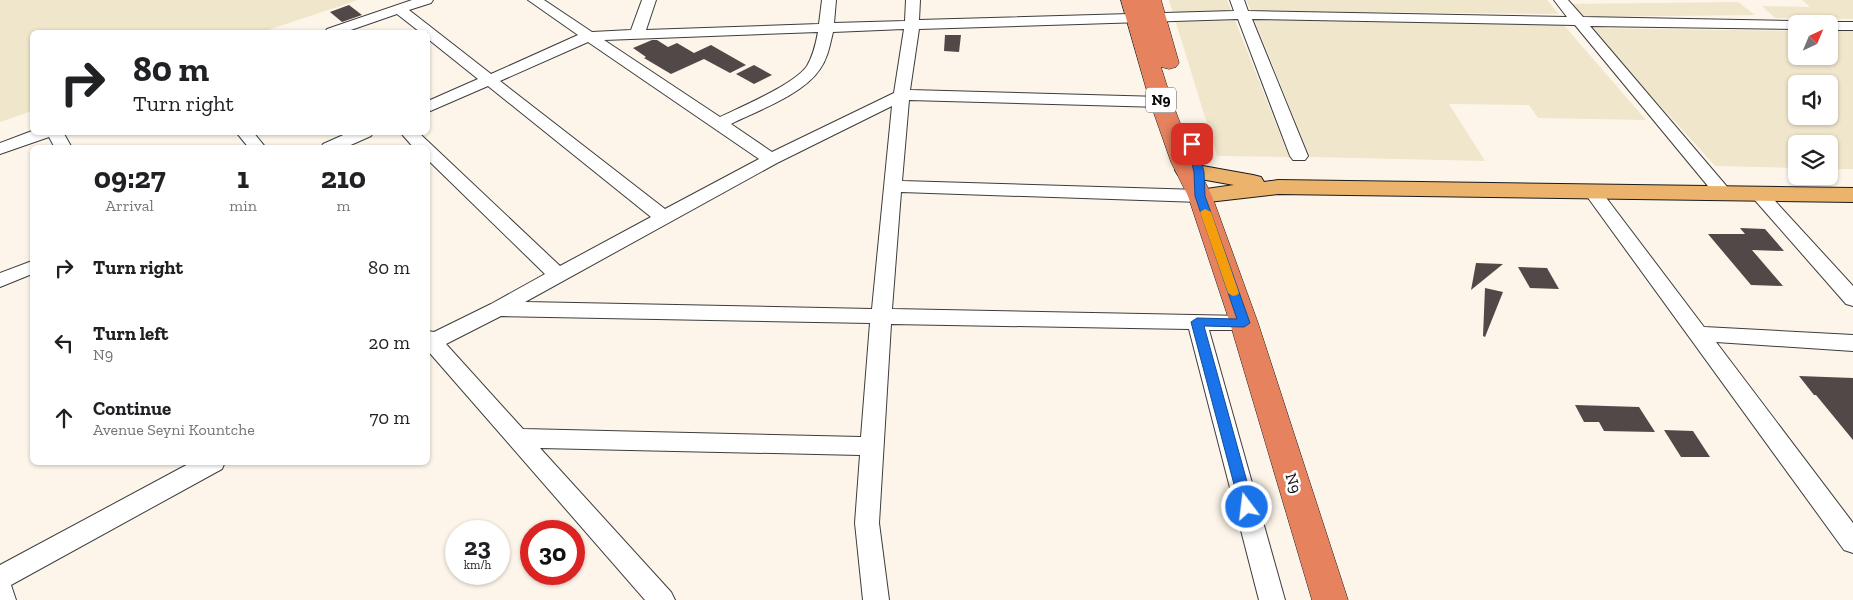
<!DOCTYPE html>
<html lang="en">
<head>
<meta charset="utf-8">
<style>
	:root { --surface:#fff; --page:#f2f2f2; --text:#202124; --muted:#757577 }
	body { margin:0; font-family:"Zilla Slab",serif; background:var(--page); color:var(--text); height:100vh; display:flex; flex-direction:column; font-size:19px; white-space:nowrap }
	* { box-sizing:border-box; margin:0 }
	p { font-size:16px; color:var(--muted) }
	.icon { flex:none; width:28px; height:28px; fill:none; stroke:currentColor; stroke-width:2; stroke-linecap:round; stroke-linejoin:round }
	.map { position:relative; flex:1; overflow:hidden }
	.drawer { position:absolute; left:30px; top:145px; width:400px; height:320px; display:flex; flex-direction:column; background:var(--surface); border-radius:8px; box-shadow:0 1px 4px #0004 }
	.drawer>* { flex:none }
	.top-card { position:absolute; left:30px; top:30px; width:400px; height:105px; border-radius:8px; box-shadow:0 1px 4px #0004; background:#fff; color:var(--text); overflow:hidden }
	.needle { width:32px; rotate:44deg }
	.tools { position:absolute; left:1788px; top:15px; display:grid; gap:10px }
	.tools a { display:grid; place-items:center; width:50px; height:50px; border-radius:8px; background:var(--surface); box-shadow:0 1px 4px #0004; font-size:25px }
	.speed { position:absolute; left:445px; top:520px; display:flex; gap:10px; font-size:25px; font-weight:700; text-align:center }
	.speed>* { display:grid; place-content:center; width:65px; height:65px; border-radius:50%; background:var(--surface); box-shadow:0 1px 4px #0004; line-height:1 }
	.speed small { font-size:12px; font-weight:400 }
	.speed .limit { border:8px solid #d22; background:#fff; color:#111 }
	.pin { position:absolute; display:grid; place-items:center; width:42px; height:42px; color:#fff; margin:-21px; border-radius:10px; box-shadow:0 2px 8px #0006 }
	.me { position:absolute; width:55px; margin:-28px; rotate:345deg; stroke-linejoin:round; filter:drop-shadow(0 0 4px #0008) }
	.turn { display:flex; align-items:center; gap:18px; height:105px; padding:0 20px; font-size:22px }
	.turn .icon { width:65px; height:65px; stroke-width:2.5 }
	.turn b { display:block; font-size:35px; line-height:42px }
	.eta { display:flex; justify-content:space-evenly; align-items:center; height:85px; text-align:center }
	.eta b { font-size:30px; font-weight:700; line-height:35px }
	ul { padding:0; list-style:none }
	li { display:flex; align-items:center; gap:15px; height:75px; padding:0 20px }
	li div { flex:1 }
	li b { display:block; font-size:19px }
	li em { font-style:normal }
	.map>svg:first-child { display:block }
</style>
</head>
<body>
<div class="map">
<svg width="1853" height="600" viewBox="0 0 1853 600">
	<rect width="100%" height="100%" fill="#fdf5e9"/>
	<g fill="#f0e6cc" fill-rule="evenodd">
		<polygon points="0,0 358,0 262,32 32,32 32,111 0,122"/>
		<polygon points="1169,0 1227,0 1289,157 1217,156"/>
		<polygon points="1246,0 1547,0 1559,14 1251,11"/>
		<polygon points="1802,0 1853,0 1853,19 1775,18 1762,6 1810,7"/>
		<polygon points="1738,2 1755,15 1579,17 1566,4"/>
		<polygon points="1254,19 1562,23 1646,120 1538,118 1529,105 1449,104 1485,161 1310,157"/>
		<path d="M1590,28L1796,31V56H1829V31H1853V169H1829V144H1796V168L1715,166ZM1796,84H1829V116H1796Z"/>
	</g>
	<g fill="#514948">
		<polygon points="349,5 362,15 342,22 330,12"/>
		<polygon points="945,35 961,35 959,52 944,51"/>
		<polygon points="652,40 657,40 668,47 677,43 694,53 711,45 746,65 730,73 704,59 671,74 644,58 646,57 633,48"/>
		<polygon points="754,65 772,75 754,84 736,74"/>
		<polygon points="1740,228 1765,229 1784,251 1752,250 1783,286 1751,285 1708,234 1745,234"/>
		<polygon points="1476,263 1503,264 1471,290"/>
		<polygon points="1518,267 1547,268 1559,289 1530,288"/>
		<polygon points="1485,288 1503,292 1485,337 1483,336"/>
		<polygon points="1799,376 1853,378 1853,440 1816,395 1814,395"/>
		<polygon points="1575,405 1639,407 1655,432 1604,431 1599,422 1584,422"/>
		<polygon points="1664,430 1693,431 1710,457 1681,457"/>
	</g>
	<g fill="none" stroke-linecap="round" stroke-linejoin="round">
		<defs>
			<g id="minor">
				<path d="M412,0H433L431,3L409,10L491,74L578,35L528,0H544L592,32L631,30L642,0H656L646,30L819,24L822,0H836L834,23L905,21L906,0H920L919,20L1234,11L1230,0H1244L1248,11L1567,17L1554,0H1568L1583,17L1796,21L1802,24H1796V29L1590,26L1729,189L1732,193L1729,197L1723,199L1717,197L1575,25L1252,19L1308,156L1305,160H1293L1290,156L1238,19L919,29L910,90L1161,97L1167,99L1169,102L1167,105L1161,107L909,100L902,181L1200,190L1206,192L1209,196L1206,200L1200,202L901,192L892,309L1244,316L1251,318L1254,323L1251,328L1244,330H1209L1285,600H1259L1189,329L891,324L879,523L889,600H863L855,523L860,455L540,448L671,592L675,600H645L428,351V331L434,332L491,304L545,274L428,160V148H414L400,132H418L560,266L651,217L488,86L428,112V101L478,79L428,39V32H420L397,14L345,32H325L327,29ZM904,29L894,93L772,152L731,124C757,111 804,94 820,69C828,58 830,44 833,32ZM818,32C816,43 813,56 807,66C795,84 741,107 720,117L604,40ZM588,42L759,159L665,209L500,81ZM892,106L872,309L525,302L777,163ZM501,316L870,323L861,437L523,429L446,344Z"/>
				<polygon points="1829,22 1853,22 1853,30 1829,30 1829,24 1823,24"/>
				<polygon points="32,131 63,132 72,148 55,148 49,137 0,154 0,143"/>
				<polygon points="236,132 253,132 266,148 249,148"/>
				<polygon points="350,132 373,132 371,136 344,148 321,148 323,144"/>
				<polygon points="1592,186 1598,187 1704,327 1853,335 1853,351 1716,342 1853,523 1853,553 1844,550 1586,195 1583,191 1586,187"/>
				<polygon points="1759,188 1765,190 1853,286 1853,306 1846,304 1753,198 1750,194 1753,190"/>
				<polygon points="32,261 32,274 0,287 0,273"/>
				<polygon points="192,462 225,462 222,469 11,585 16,600 0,600 0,565"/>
			</g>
			<polygon id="major" points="1186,163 1253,175 1261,177 1264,182 1278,180 1853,188 1853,202 1278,194 1200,203 1192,201 1189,196 1192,191 1234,185 1178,175 1175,170 1178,165"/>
			<polygon id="highway" points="1121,0 1141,0 1148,26 1141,0 1161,0 1179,63 1176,67 1169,69 1161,67 1172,102 1195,162 1212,196 1258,323 1348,600 1312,600 1230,323 1188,196 1171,162 1150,102"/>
		</defs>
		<use href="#minor" stroke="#3d3d3d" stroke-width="2"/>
		<use href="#major" stroke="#1b1b1b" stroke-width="2"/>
		<use href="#highway" stroke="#1b1b1b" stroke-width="1"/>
		<use href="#minor" fill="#fff" fill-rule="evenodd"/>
		<use href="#major" fill="#ebb36b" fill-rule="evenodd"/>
		<use href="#highway" fill="#e6825e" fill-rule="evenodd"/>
	</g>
	<polygon fill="#1a73e8" stroke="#114b97" points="1192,141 1197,144 1204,172 1205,196 1250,323 1244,327 1204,326 1254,507 1252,511 1247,513 1242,511 1240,507 1191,322 1197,318 1237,319 1195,196 1194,172 1187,144"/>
	<polygon fill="#f59e0b" points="1205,209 1211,212 1239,293 1237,295 1233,296 1228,293 1200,212"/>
	<g text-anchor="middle" stroke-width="5" stroke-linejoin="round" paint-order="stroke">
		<rect fill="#fff" stroke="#545454" stroke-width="1" x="1146" y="87.5" width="30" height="25" rx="4"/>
		<g font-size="15" font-weight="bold" fill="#0a0a0a">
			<text x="1161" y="105">N9</text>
		</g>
		<g font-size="16" fill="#0a0a0a" stroke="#fff">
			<text transform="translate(1294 483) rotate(73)" y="6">N9</text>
		</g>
	</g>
</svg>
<div class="tools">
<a><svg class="needle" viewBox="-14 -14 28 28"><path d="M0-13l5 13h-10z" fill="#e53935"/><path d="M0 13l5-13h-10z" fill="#757577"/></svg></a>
<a><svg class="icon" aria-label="sound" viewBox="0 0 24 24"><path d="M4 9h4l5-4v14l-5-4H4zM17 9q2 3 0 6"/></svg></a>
<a><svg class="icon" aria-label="layers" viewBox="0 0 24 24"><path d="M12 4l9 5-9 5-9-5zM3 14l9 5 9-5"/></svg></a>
</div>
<div class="speed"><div>23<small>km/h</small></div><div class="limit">30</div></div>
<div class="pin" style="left:1192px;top:144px;background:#d93025"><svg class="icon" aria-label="arrive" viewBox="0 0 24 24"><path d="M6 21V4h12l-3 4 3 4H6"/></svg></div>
<svg class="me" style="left:1247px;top:507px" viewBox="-20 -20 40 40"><circle r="17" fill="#1a73e8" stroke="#fff" stroke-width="3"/><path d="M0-11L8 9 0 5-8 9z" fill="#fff"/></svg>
<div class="top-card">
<div class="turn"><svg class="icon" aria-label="right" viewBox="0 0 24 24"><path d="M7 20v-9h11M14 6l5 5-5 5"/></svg><div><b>80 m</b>Turn right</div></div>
</div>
<section class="drawer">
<div class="eta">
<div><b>09:27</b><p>Arrival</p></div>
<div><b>1</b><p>min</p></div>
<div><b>210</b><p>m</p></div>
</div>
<ul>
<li><svg class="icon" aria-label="right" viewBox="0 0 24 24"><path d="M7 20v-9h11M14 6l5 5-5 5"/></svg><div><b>Turn right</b></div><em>80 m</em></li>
<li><svg class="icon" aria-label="left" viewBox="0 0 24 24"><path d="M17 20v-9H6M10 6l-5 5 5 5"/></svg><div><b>Turn left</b><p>N9</p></div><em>20 m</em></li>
<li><svg class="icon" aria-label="ahead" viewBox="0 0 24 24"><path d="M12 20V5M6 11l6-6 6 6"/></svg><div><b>Continue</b><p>Avenue Seyni Kountche</p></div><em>70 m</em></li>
</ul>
</section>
</div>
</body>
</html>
